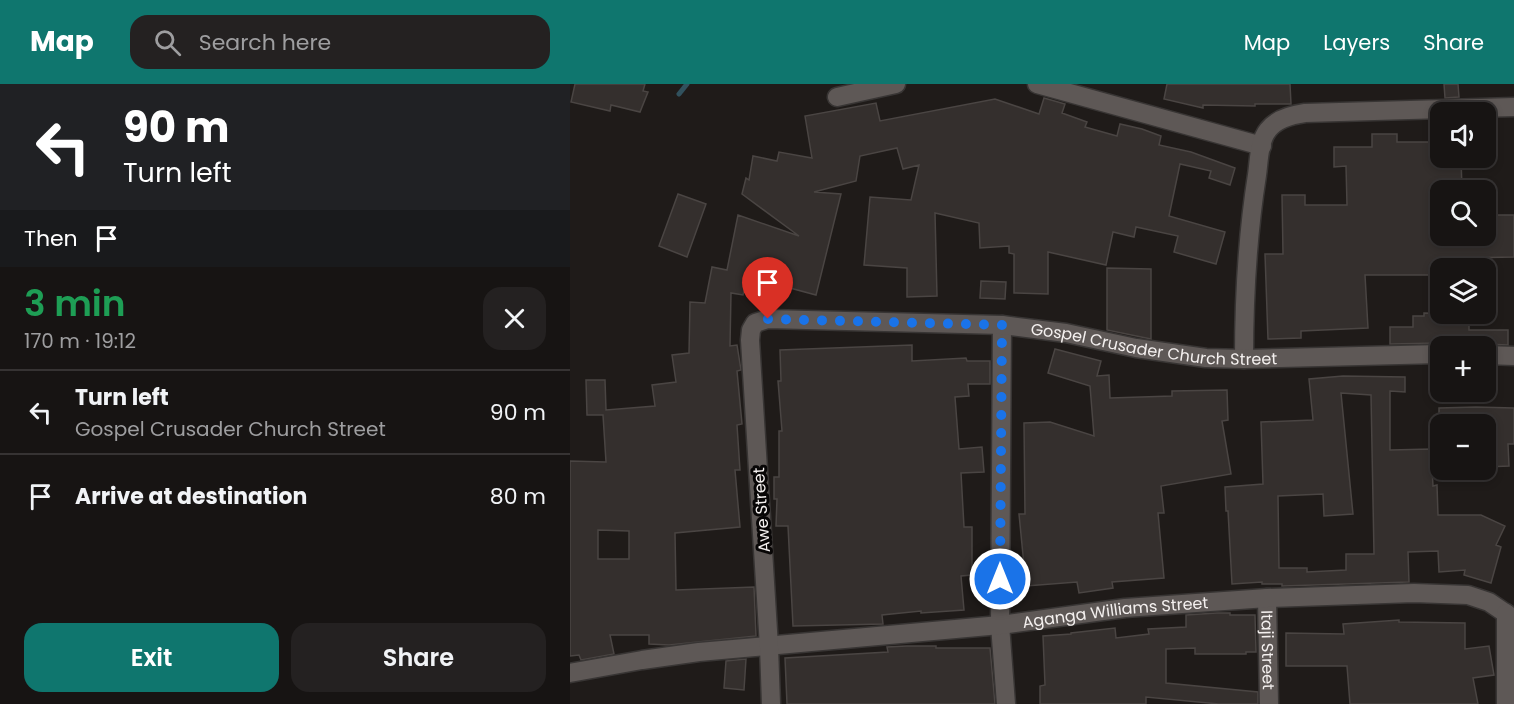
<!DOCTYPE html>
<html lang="en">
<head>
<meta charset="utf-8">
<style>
	:root { --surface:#171413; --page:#242121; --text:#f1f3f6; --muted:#9e9ea0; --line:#363333; --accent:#0f766e }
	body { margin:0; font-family:Poppins,sans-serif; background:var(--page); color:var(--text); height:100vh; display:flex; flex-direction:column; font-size:22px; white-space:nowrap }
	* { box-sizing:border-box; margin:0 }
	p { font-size:20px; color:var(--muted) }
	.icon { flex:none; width:33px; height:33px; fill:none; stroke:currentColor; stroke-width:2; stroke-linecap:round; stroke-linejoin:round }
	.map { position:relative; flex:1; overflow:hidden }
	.details { display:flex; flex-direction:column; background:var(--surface); width:570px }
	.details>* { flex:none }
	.guide { background:#202124; color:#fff; overflow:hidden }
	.buttons { position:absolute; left:860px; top:18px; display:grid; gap:12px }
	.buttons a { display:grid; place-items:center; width:66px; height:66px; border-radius:12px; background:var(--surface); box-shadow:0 3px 9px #0003,0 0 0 2px var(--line); font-size:30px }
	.pin { position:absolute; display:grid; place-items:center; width:51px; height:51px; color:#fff; margin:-62px -26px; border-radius:50% 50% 50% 0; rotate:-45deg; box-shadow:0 0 6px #0007 }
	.pin .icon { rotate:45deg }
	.me { position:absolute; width:66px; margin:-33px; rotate:0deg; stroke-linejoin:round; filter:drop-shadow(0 0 4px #0008) }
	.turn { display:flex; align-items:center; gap:21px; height:126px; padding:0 24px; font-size:27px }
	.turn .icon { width:78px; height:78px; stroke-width:2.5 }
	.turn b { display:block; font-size:42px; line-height:51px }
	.then { display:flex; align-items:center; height:57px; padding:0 24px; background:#0003; gap:12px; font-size:22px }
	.round { display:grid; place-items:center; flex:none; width:63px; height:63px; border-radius:18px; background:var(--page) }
	.headline { display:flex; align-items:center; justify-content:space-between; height:102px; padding:0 24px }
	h1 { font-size:36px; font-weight:600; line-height:45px; color:#1e9e55 }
	.action { display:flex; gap:12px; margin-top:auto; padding:12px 24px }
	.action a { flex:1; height:69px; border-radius:18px; background:var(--accent); color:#fff; font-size:24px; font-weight:600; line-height:69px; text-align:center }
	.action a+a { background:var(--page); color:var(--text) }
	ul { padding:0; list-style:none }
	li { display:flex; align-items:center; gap:18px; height:84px; padding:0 24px; border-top:2px solid var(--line) }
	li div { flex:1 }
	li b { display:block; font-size:22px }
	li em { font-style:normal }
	header { display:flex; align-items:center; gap:36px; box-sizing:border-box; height:84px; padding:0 30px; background:var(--accent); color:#fff }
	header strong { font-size:28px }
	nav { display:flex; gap:33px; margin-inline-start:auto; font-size:21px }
	.search { width:420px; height:54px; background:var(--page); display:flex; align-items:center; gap:15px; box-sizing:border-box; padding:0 21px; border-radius:18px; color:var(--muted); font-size:22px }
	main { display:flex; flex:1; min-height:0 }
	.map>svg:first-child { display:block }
</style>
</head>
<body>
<header>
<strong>Map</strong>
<div class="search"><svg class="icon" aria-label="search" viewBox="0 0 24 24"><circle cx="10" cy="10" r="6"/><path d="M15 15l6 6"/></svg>Search here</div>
<nav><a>Map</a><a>Layers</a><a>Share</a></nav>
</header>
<main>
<section class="details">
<div class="guide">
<div class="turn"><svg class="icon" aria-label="left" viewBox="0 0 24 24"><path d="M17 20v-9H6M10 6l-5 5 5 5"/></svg><div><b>90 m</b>Turn left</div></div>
<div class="then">Then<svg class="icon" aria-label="arrive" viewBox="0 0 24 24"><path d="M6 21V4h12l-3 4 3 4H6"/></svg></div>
</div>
<div class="headline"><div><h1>3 min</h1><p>170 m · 19:12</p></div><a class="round"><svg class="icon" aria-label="close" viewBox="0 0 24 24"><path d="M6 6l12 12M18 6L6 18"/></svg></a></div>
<ul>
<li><svg class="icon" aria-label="left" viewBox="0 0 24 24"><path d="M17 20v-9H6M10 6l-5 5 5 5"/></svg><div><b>Turn left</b><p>Gospel Crusader Church Street</p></div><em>90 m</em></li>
<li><svg class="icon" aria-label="arrive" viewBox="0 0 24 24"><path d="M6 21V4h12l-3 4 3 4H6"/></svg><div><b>Arrive at destination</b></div><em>80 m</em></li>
</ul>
<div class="action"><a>Exit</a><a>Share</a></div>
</section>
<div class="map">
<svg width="944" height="620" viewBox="0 0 944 620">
	<rect width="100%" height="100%" fill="#1f1b19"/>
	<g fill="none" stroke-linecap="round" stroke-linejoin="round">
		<polyline stroke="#31515d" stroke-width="5" points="109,10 117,0"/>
	</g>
	<g fill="#342f2d" stroke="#4a4543" stroke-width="1.5" fill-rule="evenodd">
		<polygon points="5,0 75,0 73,7 78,8 70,28 41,21 40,27 1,18"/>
		<polygon points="597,0 720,0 721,20 685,20 685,22 633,21 633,24 594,15"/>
		<polygon points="874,0 888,0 889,13 875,14"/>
		<path d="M474,14L495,20L492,29L517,38L515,43L547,52L550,40L572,45L591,52L589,61L621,68L665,84L660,101L639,94L641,87L610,80L599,132L655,148L646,180L604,168L608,152L566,143L564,153L543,148L536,181L478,168V210L444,209V170L439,169V162L410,164L409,139L365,129L367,212L337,213V184L294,181L300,113L341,116L349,81L333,85L327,64L290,72L286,97L244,108L271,110L246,211L205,200L204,206L176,199L173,211L161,209L160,262L167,261L171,286L167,287L172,340L167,341L170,386H165L170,443L105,449L106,506L184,503L186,552L99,561L79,560V551H40L44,570L11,576L9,571L0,572V377L36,378L33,331H17L16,296H35L36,326L85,322L82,301L106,298L102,271L119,269L120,218L135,219L142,183L157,186L168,131L229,152L172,110L176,94L179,96L183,72L207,77L209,68L242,74L235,32L306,19L310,37L425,15L469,30ZM28,446L59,447V475H28Z"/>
		<polygon points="802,50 827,50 827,58 870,58 870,74 891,74 892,106 870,106 870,152 915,152 915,131 944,131 944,173 893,174 894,182 866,183 866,191 795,191 798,244 731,247 731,254 698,255 695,170 713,170 712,111 735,111 735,121 777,121 776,82 764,83 764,63 802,63"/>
		<polygon points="108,110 136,120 117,173 89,162"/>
		<polygon points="537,184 581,185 581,255 537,246"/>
		<polygon points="411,197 436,198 435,215 410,214"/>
		<polygon points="854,229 899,230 899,246 938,246 938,261 915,260 908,262 878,262 870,259 820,260 820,243 843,243 843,232 854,232"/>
		<polygon points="342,261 342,277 396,274 397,277 420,277 420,300 398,300 399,312 385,313 389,365 412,363 414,388 391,389 394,443 402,443 402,491 391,492 394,526 351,529 351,527 312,531 313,540 223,542 218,442 206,442 207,415 204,415 204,393 209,393 209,347 212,347 208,297 211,297 210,266"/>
		<polygon points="485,265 531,277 527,292 539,291 540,314 602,312 602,307 657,306 658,336 652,337 661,390 591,402 594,429 588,429 594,494 542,498 543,504 509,509 507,498 456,502 449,430 455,430 454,339 480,338 524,352 520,302 478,289"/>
		<path d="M773,292L835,293V308L820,307V366L861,365L863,402L867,401L868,431H911L935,442L926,461L931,463L921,499L894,491L895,486L869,488L868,467L838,468L839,498L712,502V500H692V498L662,500L658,427H656L655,403L693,400L691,338L743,336L739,295ZM771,309L801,311L804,470H776V486L737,488V484H709L708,412L753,410L754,432L783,430Z"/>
		<polygon points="906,323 944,324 944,360 938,360 939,382 915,383 915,340 869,340 869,324"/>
		<polygon points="647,529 660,529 660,531 685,531 686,568 676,568 676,570 625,570 625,564 596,565 596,599 688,608 688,620 649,620 576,613 576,620 470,620 470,602 475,601 473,552 501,550 501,549 545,544 546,554 579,550 578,545 616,543 616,531"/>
		<polygon points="829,536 829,538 895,539 895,565 919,562 924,591 903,594 908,620 780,620 777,582 716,582 716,549 774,550 773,540"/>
		<polygon points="337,562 366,562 366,564 420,564 425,620 217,620 215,574 318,568 317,563"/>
		<polygon points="176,575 174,606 154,604 156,577"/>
	</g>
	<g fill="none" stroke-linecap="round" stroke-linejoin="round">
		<defs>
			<g id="minor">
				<polyline points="467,0 692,62"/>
				<polyline points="267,13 326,0"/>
				<polyline points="432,241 430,541 436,620"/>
				<polyline points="915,271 944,272"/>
				<path d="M674,275C674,212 677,154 687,91C689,77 689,57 698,46C706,35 721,31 735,29L944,23"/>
				<path id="s1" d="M697,514L699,620"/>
				<path id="s2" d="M0,589L72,576L129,568L430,541L555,524L697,514L844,509L898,511L919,518L944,535"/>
				<path id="s3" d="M201,620L199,563L180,256L181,246L185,239L198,235L432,241L496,249L566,264L636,274L674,275L870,270"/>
				<polyline points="936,620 936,529"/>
			</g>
		</defs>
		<use href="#minor" stroke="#383534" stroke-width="21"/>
		<use href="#minor" stroke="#5e5856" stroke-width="18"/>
	</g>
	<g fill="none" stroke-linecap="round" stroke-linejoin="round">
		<polyline stroke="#1a73e8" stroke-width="10" stroke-dasharray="0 18" points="198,235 432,241 430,495"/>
	</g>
	<g text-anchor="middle" stroke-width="6" stroke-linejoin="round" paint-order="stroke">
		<g font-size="16" fill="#f4f0ef" stroke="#080606">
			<text dy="6" stroke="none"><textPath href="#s3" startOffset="784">Gospel Crusader Church Street</textPath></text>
			<text transform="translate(191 426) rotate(-94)" y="6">Awe Street</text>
			<text dy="6" stroke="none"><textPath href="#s2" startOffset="549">Aganga Williams Street</textPath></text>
			<text dy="6" stroke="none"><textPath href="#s1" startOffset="52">Itaji Street</textPath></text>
		</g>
	</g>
</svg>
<div class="buttons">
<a><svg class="icon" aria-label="sound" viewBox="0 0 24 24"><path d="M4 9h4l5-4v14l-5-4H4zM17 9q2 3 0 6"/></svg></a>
<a><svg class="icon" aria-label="search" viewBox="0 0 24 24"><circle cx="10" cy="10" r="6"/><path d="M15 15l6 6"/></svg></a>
<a><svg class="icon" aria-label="layers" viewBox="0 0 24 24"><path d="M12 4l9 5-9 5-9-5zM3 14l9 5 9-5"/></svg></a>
<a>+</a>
<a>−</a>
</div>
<div class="pin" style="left:198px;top:235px;background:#d93025"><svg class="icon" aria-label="arrive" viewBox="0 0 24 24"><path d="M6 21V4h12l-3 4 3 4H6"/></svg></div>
<svg class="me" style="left:430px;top:495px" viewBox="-20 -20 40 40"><circle r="17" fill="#1a73e8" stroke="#fff" stroke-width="3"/><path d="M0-11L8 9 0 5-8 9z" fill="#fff"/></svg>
</div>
</main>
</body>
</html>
